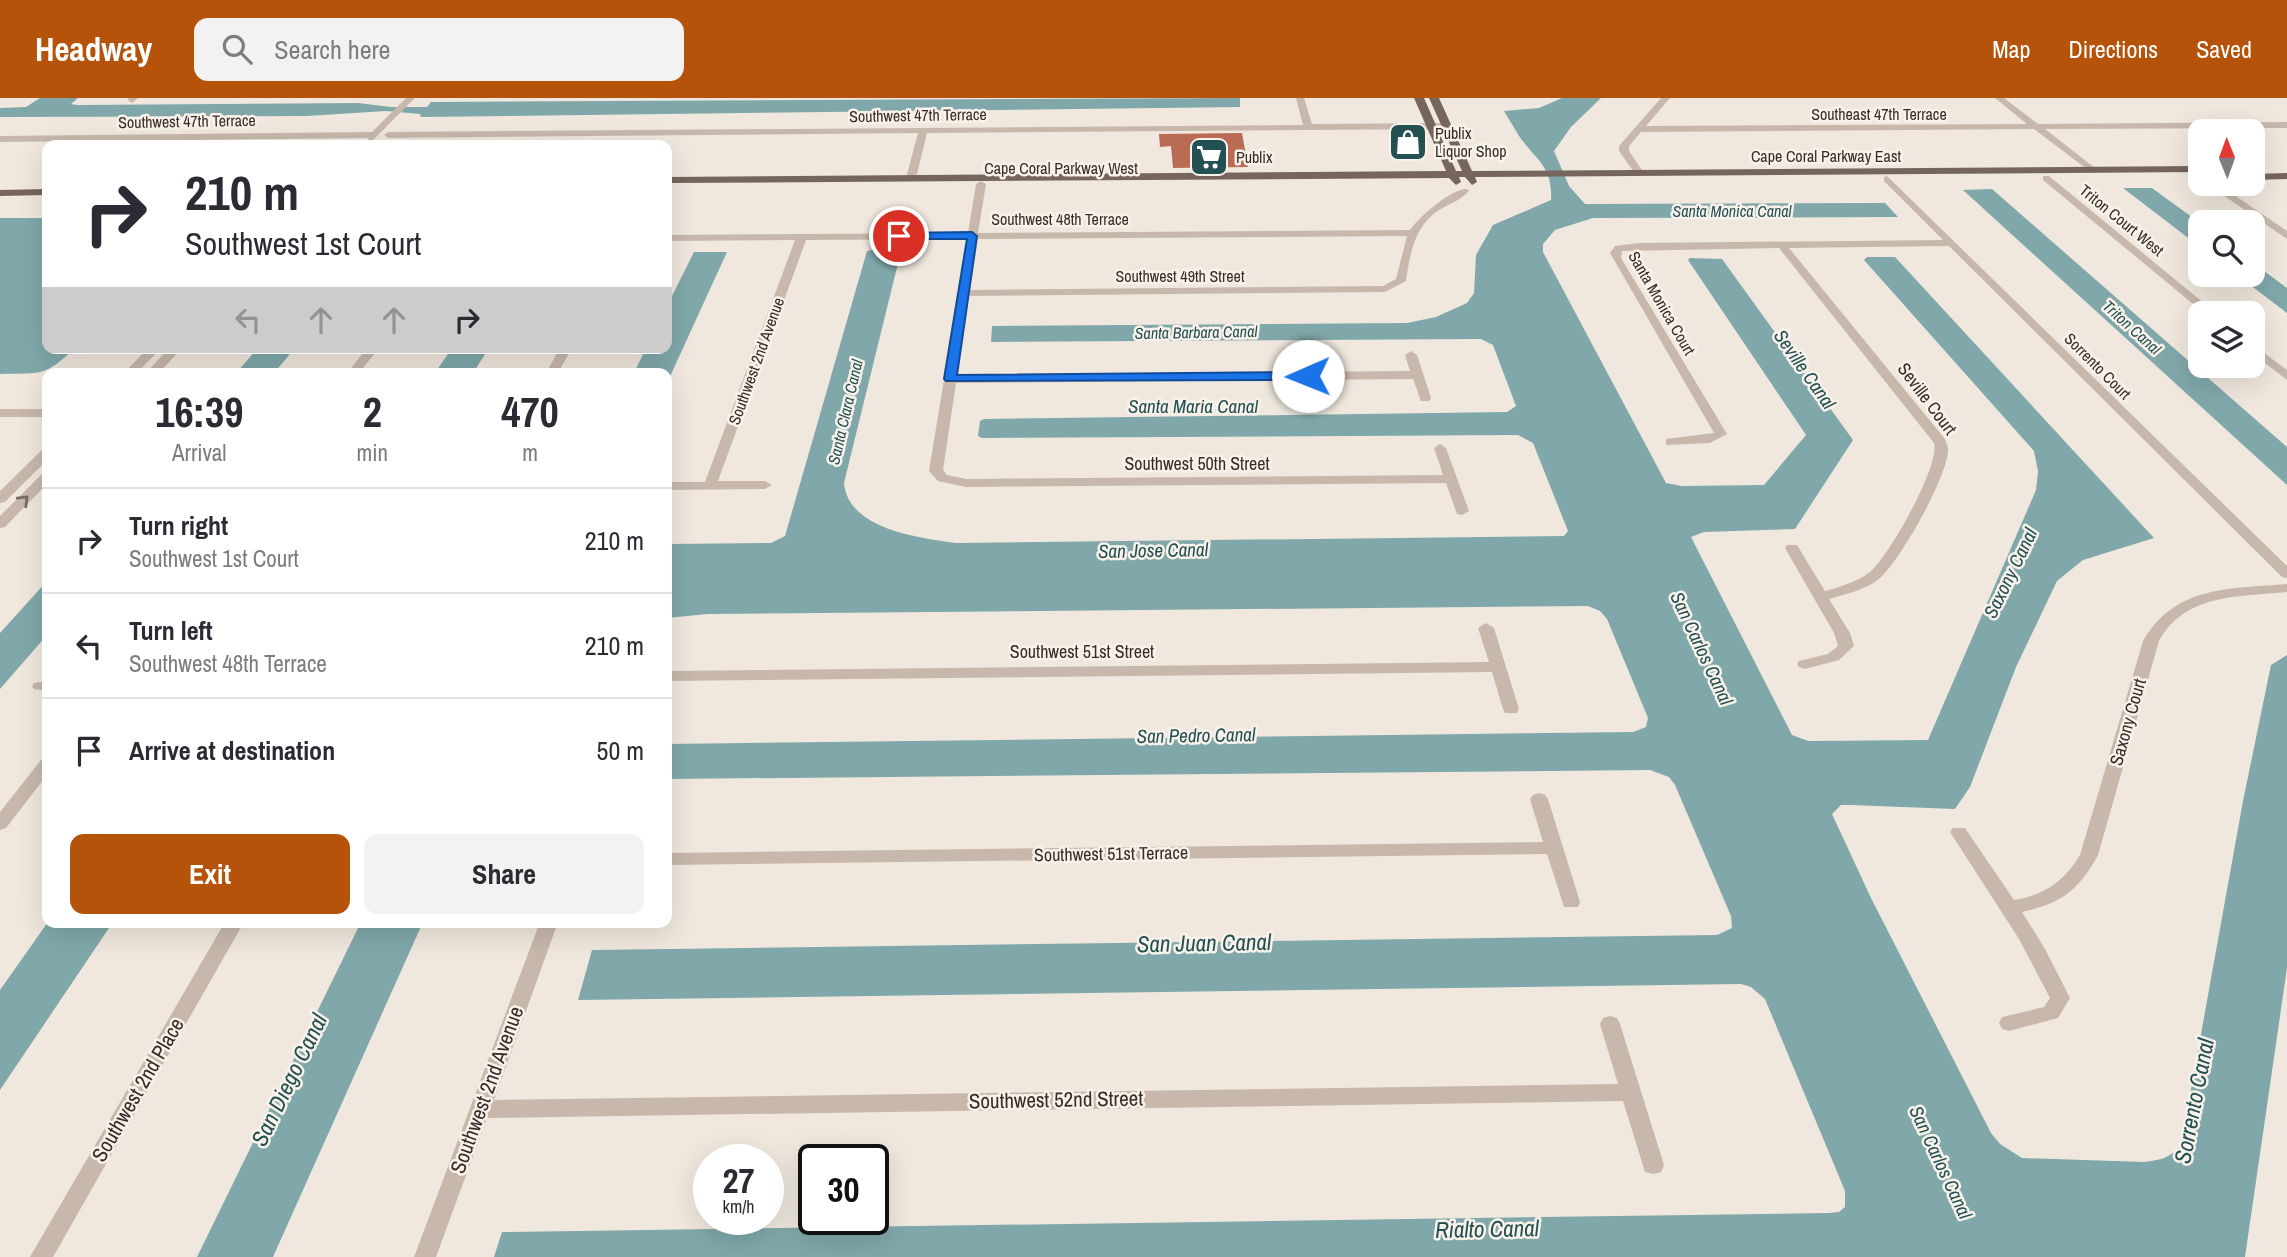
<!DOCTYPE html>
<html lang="en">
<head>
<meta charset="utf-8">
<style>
	:root { --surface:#fff; --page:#f2f2f3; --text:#2b2b33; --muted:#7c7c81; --line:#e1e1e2; --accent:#b45309 }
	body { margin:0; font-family:"Archivo Narrow",sans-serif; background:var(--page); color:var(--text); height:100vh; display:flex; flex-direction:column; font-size:26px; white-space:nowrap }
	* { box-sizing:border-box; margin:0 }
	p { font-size:23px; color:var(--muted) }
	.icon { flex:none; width:38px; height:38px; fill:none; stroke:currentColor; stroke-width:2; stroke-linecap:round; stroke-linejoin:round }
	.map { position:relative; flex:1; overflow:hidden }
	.side { position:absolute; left:42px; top:270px; width:630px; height:560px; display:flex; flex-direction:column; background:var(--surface); border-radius:14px; box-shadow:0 7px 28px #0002 }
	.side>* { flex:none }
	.guide { position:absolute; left:42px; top:42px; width:630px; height:214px; border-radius:14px; box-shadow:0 7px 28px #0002; background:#fff; color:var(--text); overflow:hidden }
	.needle { width:46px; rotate:359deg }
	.buttons { position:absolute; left:2188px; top:21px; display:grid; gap:14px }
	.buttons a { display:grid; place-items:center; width:77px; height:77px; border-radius:14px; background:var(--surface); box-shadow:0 7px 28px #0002; font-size:35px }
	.speed { position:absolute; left:693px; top:1046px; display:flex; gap:14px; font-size:35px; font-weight:700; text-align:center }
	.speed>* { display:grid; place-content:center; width:91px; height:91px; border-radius:50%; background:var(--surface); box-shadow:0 7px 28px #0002; line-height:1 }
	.speed small { font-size:18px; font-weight:400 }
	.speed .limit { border:4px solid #111; border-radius:10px; background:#fff; color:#111 }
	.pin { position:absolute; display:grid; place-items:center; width:60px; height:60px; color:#fff; margin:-30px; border:4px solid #fff; border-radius:50%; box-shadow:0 2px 7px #0007 }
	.me { position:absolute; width:77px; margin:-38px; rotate:269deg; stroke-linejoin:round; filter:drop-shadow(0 0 5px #0008) }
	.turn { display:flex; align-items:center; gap:24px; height:147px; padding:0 28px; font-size:32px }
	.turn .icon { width:91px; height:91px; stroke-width:2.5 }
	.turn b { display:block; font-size:49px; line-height:60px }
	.lanes { display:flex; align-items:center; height:66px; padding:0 28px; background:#0003; justify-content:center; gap:35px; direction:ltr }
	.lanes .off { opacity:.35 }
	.eta { display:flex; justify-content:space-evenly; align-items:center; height:119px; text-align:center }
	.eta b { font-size:42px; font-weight:700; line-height:49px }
	.cta { display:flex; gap:14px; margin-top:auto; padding:14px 28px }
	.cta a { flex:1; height:80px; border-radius:14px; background:var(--accent); color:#fff; font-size:28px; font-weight:700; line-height:80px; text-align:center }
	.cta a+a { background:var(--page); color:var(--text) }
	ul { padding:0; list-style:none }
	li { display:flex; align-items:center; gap:21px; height:105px; padding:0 28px; border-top:2px solid var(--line) }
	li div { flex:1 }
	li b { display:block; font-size:26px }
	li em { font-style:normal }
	header { display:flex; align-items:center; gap:42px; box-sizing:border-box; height:98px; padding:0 35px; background:var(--accent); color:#fff }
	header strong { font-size:33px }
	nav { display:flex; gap:38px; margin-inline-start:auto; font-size:24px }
	.search { width:490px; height:63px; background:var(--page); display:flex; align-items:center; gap:18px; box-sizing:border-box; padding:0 24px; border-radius:14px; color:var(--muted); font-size:26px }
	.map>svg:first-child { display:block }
</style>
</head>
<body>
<header>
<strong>Headway</strong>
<div class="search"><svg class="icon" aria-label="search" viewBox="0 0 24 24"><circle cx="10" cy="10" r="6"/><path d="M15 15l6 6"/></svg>Search here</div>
<nav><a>Map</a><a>Directions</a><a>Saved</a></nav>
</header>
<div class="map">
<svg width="2287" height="1159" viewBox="0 0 2287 1159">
	<rect width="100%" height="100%" fill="#f0e8de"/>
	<g fill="#80a8aa">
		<polygon points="40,0 78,0 71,6 77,7 358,5 391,9 427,9 431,4 1240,0 1240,9 421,19 420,16 386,13 307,18 0,19 0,10 26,9"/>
		<path d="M1562,0H1601L1571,29L1554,53L1569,88L1585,106L1885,105L1898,119L1593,120L1555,132L1543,146V154L1666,385L1682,388L1764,387L1806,337L1688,162L1690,160L1722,161L1853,342L1795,431L1704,434L1691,439L1792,637L1808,643L1928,642L2036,392L2038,373L2034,353L1864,162L1867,159H1895L2154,440L2083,462L2057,483L2016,569L1970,689L1955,711L1850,707H1841L1832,716L1871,800L1991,1035L2000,1046L2022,1060L2144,1064C2161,1062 2170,1060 2181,1047L2243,703L2271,567L2287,557V870L2245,1159H494L502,1134L1829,1115L1839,1114L1845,1109V1093L1765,901L1751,889L1741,886L578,902L592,852L1717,837L1732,830L1731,818L1675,687L1669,679L1650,672L667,681V646L1633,634L1646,629L1648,620L1607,521L1600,513L1588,508L708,516L667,520V446L771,445L785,438L867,153L872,152L901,153L844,385C848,432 921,440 956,445L1564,438L1568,433L1566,428L1533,345L1518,337L982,340L978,338L980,323L984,321L1507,314L1516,308L1493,247L1481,241L991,244L992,228L1407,225L1436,219L1467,205L1474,195L1476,157L1493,127L1551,102C1553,68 1535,61 1519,38C1514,30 1509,21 1504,13L1539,10Z"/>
		<polygon points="2123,90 2152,90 2200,125 2200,149"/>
		<polygon points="1992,91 2287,349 2287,387 1963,92"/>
		<path d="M0,120H47V250H75C44,279 42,275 0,276Z"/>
		<polygon points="694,154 727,154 667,285 667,275 634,275 646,250 667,250 667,208"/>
		<polygon points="2252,164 2287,190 2287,215 2237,177 2252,177"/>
		<polygon points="258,250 295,250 274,275 236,275"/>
		<polygon points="452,250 489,250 473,275 435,275"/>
		<polygon points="47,483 47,537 0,591 0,535"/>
		<polygon points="48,824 113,824 0,992 0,892"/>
		<polygon points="361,824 423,824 273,1159 197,1159"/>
	</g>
	<polygon fill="#b96c53" points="1242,35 1248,69 1173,70 1171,48 1160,49 1159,36"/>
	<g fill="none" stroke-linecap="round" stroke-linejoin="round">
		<g fill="#c7b8ab" fill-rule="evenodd">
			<polygon points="129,0 138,0 132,5 128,2"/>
			<polygon points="406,0 415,0 371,44 367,40 0,44 0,38 372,34"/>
			<polygon points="1296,0 1304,0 1312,26 1448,25 1452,28 1448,31 927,35 916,80 911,83 906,80 918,35 388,40 384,37 388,34 1303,27"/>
			<polygon points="1661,0 1670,0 1646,28 2027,26 1995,0 2004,0 2038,26 2287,24 2287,30 2045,31 2095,70 2095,74 2092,75 2034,31 1641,34 1629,48 1629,53 1644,75 1636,77 1619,53 1619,48"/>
			<path d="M1887,78L2287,468V480L2282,479L1949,148L1789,150L1945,341C1946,344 1948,348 1948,351C1949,377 1899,464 1880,480C1866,492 1846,496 1829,501L1850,535L1854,548L1839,562L1805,571L1799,569L1797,566L1799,563L1828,556L1838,548L1834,535L1785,450L1787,447H1797L1825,493C1840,489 1857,484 1870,474C1889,458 1940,368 1934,345L1779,150L1622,153L1621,160L1727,336L1710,345L1666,347V341L1714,335L1610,155L1615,148L1639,145L1943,142L1884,83V79Z"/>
			<polygon points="2043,78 2049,78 2216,215 2204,215 2043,82"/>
			<path d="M981,83L986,86L978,135L1410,132C1419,119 1452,90 1467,91L1469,93C1461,102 1451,105 1441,111C1415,126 1410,155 1406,183L1385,194L969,198L957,277L1410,273L1405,257L1411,253L1417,257L1431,300L1429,303H1421L1413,281L956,285L943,372L947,377L966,381L1443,377L1434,350L1440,346L1446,350L1469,413L1462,417L1457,416L1446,385L966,389L938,383L929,373L967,141L806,142L718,383H765L772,387L765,391L667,392V384H705L795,142L667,143V137L968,135L976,86ZM1407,138L1396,181L1383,188L970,192L978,141Z"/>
			<polygon points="2207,86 2218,86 2287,133 2287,141"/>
			<polygon points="2252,246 2287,272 2287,282 2252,255"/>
			<polygon points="148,250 161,250 137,275 124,275"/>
			<polygon points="169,250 182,250 159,275 146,275"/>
			<polygon points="367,250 379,250 359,275 347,275"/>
			<polygon points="560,250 572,250 558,275 546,275"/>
			<rect x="0" y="311" width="47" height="8"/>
			<polygon points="47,351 47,362 5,404 0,405 0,393 42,352"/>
			<polygon points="47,375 47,386 5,429 0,430 0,418 42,376"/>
			<path d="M2287,486V494C2238,499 2186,495 2159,543L2098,757C2078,793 2062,805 2022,814L2045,851L2070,900L2058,920L2009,933L2002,931L1999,925L2002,919L2044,909L2050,900L2019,841L1950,734L1953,730H1965L2014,802C2044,797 2064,784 2080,757L2143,543C2176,487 2229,491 2287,486Z"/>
			<polygon points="1486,525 1494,530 1519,611 1517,615 1505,615 1503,611 1492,574 667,583 667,573 1489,564 1478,530"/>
			<polygon points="47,583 47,593 34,591 32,588 34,585"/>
			<polygon points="47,661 47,677 6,730 0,732 0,714 41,662"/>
			<polygon points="1539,695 1545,697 1548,701 1580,804 1578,809 1564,809 1547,756 667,767 667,755 1543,744 1530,701 1533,697"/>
			<polygon points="225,824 244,824 53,1159 30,1159"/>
			<polygon points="540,824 558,824 494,1002 1618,986 1600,926 1603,920 1610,918 1617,920 1620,926 1664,1067 1661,1074 1653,1076 1645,1074 1623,1003 487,1020 436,1159 414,1159"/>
		</g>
		<g fill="#76655c" fill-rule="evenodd">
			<polygon points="1414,0 1424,0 1456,73 1462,73 1429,0 1439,0 1472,73 2200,68 2200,74 1475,79 1477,84 1472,87 1465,79 1459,79 1461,84 1456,87 1449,80 667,85 667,79 1446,73"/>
			<polygon points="2287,75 2287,81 2252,82 2252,76"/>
			<polygon points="47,91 47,97 0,98 0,92"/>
		</g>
	</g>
	<defs><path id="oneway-chevron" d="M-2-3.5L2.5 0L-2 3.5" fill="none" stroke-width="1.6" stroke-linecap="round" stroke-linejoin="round" transform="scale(1.75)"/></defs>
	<use stroke="#776c64" href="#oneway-chevron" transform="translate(24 402) rotate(-45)"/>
	<polygon fill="#1a73e8" stroke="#114b97" stroke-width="2" points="972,134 977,138 957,277 1308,274 1314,278 1308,282 946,283 944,281 967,141 899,141 894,138 899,135"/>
	<defs>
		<symbol id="shop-square" viewBox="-11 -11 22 22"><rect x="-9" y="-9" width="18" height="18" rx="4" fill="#235053" stroke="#f8f2ea"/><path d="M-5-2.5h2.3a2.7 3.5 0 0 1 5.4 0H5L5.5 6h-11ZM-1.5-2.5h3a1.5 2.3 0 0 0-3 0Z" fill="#fff"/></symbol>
		<symbol id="supermarket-square" viewBox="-11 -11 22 22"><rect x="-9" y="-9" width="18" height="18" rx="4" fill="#235053" stroke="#f8f2ea"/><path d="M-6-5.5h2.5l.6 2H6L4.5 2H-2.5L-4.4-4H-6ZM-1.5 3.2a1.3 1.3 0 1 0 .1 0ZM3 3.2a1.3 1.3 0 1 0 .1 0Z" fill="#fff"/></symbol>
	</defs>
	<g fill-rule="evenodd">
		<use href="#shop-square" x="1386" y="22" width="44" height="44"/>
		<use href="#supermarket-square" x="1187" y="37" width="44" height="44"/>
	</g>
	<g text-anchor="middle" stroke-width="5" stroke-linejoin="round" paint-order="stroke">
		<g font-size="16" fill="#362d2a" stroke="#f8f2ea">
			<text x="1879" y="22">Southeast 47th Terrace</text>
			<text transform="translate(918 17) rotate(-1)" y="6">Southwest 47th Terrace</text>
			<text transform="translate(187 23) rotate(-1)" y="6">Southwest 47th Terrace</text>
			<text x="1826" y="64">Cape Coral Parkway East</text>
			<text x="1061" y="76">Cape Coral Parkway West</text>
			<text x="1060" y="127">Southwest 48th Terrace</text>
			<text transform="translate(2122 122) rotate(39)" y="6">Triton Court West</text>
			<text x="1180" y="184">Southwest 49th Street</text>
			<text transform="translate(1662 205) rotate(60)" y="6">Santa Monica Court</text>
			<text transform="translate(756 263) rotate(-70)" y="6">Southwest 2nd Avenue</text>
			<text transform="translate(2098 268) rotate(45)" y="6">Sorrento Court</text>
		</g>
		<g font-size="16" fill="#362d2a" stroke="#f8f2ea" text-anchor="start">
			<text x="1435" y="41">Publix<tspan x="1435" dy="18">Liquor Shop</tspan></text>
			<text x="1236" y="65">Publix</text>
		</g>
		<g font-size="16" font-style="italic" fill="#235053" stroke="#f8f2ea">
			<text x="1732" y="119">Santa Monica Canal</text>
			<text transform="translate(2132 229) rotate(42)" y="6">Triton Canal</text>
			<text transform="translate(1196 234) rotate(-1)" y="6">Santa Barbara Canal</text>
			<text transform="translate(845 314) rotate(-77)" y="6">Santa Clara Canal</text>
		</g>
		<g font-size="18" fill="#362d2a" stroke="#f8f2ea">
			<text transform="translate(1927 301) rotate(53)" y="6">Seville Court</text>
			<text x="1197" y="372">Southwest 50th Street</text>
			<text x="1082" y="560">Southwest 51st Street</text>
			<text transform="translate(2128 624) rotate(-74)" y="6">Saxony Court</text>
			<text transform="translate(1111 756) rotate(-1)" y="6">Southwest 51st Terrace</text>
		</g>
		<g font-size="19" font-style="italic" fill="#235053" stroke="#f8f2ea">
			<text transform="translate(1805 271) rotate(55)" y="7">Seville Canal</text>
			<text x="1193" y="315">Santa Maria Canal</text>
			<text transform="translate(1153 452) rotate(-1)" y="7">San Jose Canal</text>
			<text transform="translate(2010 475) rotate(-64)" y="7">Saxony Canal</text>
			<text transform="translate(1702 550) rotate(65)" y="7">San Carlos Canal</text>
			<text transform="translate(1196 637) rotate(-1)" y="7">San Pedro Canal</text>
			<text transform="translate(1941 1064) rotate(65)" y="7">San Carlos Canal</text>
		</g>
		<g font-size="21" fill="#362d2a" stroke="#f8f2ea">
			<text transform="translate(138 992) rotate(-60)" y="7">Southwest 2nd Place</text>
			<text transform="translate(487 992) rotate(-70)" y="7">Southwest 2nd Avenue</text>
			<text transform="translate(1056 1002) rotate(-1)" y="7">Southwest 52nd Street</text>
		</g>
		<g font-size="23" font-style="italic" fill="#235053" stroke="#f8f2ea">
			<text transform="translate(1204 845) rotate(-1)" y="8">San Juan Canal</text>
			<text transform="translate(289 982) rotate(-64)" y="8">San Diego Canal</text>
			<text transform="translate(2194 1003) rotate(-79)" y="8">Sorrento Canal</text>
			<text transform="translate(1487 1131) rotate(-1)" y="8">Rialto Canal</text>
		</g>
	</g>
</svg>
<div class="buttons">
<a><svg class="needle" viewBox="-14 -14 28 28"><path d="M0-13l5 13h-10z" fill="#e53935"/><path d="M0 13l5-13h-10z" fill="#7c7c81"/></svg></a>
<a><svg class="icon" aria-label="search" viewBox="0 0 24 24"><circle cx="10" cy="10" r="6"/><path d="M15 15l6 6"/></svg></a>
<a><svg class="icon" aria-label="layers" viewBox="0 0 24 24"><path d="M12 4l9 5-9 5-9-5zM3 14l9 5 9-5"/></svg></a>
</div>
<div class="speed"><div>27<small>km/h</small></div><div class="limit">30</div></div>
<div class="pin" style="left:899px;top:138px;background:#d93025"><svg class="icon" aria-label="arrive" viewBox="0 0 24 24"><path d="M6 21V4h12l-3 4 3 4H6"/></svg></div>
<svg class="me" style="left:1308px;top:278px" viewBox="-20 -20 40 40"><circle r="19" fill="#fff"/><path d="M0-13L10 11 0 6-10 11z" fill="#1a73e8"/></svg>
<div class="guide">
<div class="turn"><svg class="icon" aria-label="right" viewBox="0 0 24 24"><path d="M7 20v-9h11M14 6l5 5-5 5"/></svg><div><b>210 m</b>Southwest 1st Court</div></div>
<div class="lanes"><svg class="icon off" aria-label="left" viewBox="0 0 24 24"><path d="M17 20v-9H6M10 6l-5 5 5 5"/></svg><svg class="icon off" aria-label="ahead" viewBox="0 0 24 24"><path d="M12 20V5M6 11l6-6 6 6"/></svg><svg class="icon off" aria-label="ahead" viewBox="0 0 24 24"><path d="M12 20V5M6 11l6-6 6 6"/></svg><svg class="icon" aria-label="right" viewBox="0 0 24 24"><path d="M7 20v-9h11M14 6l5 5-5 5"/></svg></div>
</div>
<section class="side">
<div class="eta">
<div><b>16:39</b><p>Arrival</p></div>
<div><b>2</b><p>min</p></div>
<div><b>470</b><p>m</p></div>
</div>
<ul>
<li><svg class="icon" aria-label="right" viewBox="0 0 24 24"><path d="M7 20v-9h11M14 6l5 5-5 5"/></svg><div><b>Turn right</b><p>Southwest 1st Court</p></div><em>210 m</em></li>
<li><svg class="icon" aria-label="left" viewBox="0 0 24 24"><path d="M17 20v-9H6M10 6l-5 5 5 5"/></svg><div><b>Turn left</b><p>Southwest 48th Terrace</p></div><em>210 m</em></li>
<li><svg class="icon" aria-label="arrive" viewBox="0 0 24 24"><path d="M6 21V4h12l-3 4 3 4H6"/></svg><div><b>Arrive at destination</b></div><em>50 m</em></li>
</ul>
<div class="cta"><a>Exit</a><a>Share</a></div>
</section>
</div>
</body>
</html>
